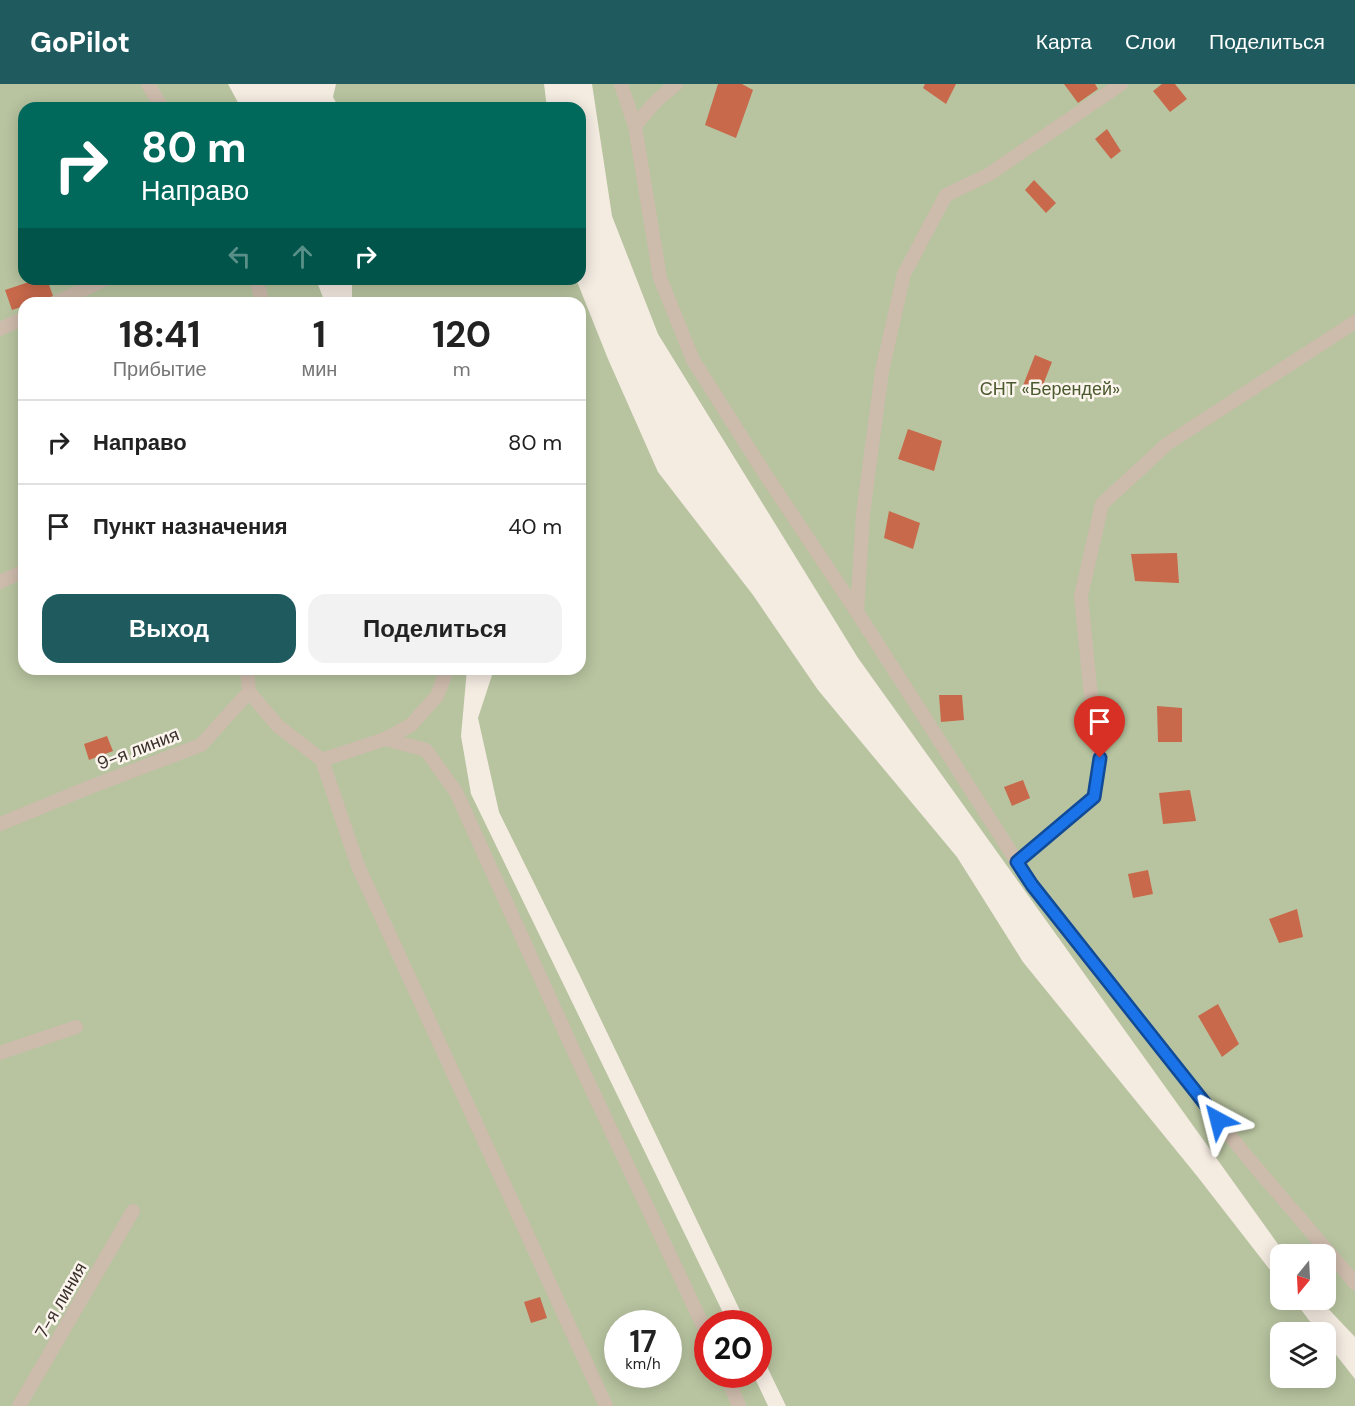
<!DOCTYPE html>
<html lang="ru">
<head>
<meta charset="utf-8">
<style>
	:root { --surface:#fff; --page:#f2f2f2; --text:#222; --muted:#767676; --line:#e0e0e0; --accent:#1f5a5e }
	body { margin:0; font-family:"DM Sans",sans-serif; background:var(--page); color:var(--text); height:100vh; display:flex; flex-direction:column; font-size:22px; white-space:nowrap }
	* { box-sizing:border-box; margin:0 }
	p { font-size:20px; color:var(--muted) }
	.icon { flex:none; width:33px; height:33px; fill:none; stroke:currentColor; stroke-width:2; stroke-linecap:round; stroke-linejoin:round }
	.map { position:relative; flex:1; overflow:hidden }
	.side { position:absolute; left:18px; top:213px; width:568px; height:378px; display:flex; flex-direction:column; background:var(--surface); border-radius:18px; box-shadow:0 3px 15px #0003 }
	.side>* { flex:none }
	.guide { position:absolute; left:18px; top:18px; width:568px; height:183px; border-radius:18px; box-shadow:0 3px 15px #0003; background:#00695c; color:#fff; overflow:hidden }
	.needle { width:39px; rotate:198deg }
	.controls { position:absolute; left:1270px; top:1160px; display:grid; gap:12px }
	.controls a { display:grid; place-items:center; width:66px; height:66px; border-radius:12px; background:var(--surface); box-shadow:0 3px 15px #0003; font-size:30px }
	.speed { position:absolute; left:604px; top:1226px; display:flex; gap:12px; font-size:30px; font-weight:700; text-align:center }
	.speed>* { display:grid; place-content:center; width:78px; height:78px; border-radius:50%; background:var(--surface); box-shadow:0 3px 15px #0003; line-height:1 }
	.speed small { font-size:15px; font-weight:400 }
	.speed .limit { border:9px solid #d22; background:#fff; color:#111 }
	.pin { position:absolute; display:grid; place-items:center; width:51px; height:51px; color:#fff; margin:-62px -26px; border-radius:50% 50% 50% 0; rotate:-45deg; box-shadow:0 0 6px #0007 }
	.pin .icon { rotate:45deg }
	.me { position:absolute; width:66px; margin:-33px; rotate:322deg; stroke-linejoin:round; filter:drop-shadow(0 0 4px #0008) }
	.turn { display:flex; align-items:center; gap:21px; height:126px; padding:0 24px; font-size:27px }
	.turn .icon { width:78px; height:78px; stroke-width:2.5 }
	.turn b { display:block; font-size:42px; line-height:51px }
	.lanes { display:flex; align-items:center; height:57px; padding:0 24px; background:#0003; justify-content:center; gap:30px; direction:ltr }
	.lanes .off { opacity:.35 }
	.eta { display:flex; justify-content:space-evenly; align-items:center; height:102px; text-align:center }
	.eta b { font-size:36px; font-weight:700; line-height:42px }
	.action { display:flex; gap:12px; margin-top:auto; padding:12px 24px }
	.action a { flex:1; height:69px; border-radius:18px; background:var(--accent); color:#fff; font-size:24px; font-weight:700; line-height:69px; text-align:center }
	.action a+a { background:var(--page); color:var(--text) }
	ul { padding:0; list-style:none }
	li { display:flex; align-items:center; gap:18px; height:84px; padding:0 24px; border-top:2px solid var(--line) }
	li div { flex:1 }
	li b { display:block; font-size:22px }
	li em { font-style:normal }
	header { display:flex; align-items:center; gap:36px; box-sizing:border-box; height:84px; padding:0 30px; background:var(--accent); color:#fff }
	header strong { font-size:28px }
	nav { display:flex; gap:33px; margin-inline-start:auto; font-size:21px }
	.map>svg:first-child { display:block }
</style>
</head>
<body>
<header>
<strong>GoPilot</strong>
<nav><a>Карта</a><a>Слои</a><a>Поделиться</a></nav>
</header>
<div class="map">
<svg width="1355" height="1322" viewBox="0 0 1355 1322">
	<rect width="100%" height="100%" fill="#f4ebe1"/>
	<g fill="#b8c4a0" fill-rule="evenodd">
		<path d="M0,0H228L241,24H24V195H316L325,219H24V585H467L461,652L471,710L728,1239H708V1290H753L768,1322H0ZM618,1239H669V1290H618Z"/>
		<polygon points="336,0 544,0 547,24 339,24 333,13"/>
		<polygon points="592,0 1355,0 1355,1253 1319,1215 1326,1215 1326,1170 1285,1170 858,574 658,250 612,132"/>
		<polygon points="352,195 576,195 608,275 658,388 753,511 818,606 957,773 1023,878 1197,1092 1281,1200 1281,1215 1293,1215 1318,1248 1281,1248 1281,1293 1326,1293 1326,1258 1355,1295 1355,1322 786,1322 759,1266 759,1239 746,1239 580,892 499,728 478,634 494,585 580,585 580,219 352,219"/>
	</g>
	<g fill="#c8694b">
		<polygon points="718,0 742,0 753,6 736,54 705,41"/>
		<polygon points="925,0 956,0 946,20 923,4"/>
		<polygon points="1064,0 1095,0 1098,5 1078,19"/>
		<polygon points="1162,0 1175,0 1187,15 1170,28 1153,7"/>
		<polygon points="1107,45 1121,67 1111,75 1095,55"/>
		<polygon points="1034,96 1056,119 1046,129 1025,106"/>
		<polygon points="38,195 47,195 53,212 33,219 24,219 24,222 12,226 5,206"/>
		<polygon points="1035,271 1052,278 1039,311 1022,304"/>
		<polygon points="908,345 942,357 934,387 898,375"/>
		<polygon points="889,427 920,439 913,465 884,454"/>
		<polygon points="1177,469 1179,499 1135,497 1131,470"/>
		<polygon points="939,611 962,611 964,636 941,638"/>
		<polygon points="1157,622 1182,624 1182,658 1158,658"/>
		<polygon points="107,652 113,667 89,676 84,660"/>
		<polygon points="1023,696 1030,714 1012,722 1004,703"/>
		<polygon points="1190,706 1196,737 1163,740 1159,709"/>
		<polygon points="1148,786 1153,810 1133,814 1128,790"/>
		<polygon points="1297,825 1303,853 1279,859 1269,835"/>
		<polygon points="1218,920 1239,960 1222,973 1198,932"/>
		<polygon points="540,1213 547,1234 531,1239 524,1218"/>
	</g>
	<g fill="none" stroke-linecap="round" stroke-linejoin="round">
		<g stroke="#cdbbac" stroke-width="14">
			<polyline points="148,0 162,24"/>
			<polyline points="621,0 635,42 660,194 693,276 767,393 857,528 1032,801 1247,1073 1355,1199"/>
			<polyline points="635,42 655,18 676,0"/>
			<polyline points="256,195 263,219"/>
			<polyline points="55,219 106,195"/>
			<polyline points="0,245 24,234"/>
			<polyline points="0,498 24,487"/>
			<polyline points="857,528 863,430 882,287 904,190 946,111 988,91 1121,0"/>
			<polyline points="249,608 278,642 322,676 358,782 606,1322"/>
			<polyline points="385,655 426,666 456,708 576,972 708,1252"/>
			<polyline points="322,676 385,655 411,641 437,612 447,585"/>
			<polyline points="0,740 90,703 201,661 249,608 247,585"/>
			<polyline points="1017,778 1094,713 1100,674 1090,603 1081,512 1102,420 1167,360 1355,238"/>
			<polyline points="0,969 76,943"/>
			<polyline points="726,1290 739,1322"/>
			<polyline points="19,1322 133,1127"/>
		</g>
	</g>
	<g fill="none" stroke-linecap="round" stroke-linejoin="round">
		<defs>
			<polyline id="route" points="1100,674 1094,713 1017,778 1032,801 1218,1036"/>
		</defs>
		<use href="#route" stroke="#114b97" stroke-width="15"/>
		<use href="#route" stroke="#1a73e8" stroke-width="10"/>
	</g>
	<g text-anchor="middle" stroke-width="5" stroke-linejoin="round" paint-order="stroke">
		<g font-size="18" fill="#4a5a2e" stroke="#fbf5ee">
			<text x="1050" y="311">СНТ «Берендей»</text>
		</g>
		<g font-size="18" fill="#3b302b" stroke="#fbf5ee">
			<text transform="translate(138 665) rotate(-21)" y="6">9-я линия</text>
			<text transform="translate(61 1216) rotate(-60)" y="6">7-я линия</text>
		</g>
	</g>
</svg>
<div class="controls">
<a><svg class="needle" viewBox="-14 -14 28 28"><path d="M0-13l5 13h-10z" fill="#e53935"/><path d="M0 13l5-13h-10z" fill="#767676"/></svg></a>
<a><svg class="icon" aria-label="layers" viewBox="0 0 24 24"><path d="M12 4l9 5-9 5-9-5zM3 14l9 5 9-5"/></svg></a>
</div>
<div class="speed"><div>17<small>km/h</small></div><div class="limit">20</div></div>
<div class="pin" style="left:1100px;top:674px;background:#d93025"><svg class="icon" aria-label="arrive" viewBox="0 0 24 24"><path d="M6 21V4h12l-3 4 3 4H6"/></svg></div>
<svg class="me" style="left:1218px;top:1036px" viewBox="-20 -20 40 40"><path d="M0-17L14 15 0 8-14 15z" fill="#1a73e8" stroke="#fff" stroke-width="4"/></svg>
<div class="guide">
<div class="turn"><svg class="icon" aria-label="right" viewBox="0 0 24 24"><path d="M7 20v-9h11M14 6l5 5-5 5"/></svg><div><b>80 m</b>Направо</div></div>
<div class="lanes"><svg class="icon off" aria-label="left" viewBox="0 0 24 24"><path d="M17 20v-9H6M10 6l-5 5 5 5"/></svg><svg class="icon off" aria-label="ahead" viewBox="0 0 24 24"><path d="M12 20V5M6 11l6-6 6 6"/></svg><svg class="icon" aria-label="right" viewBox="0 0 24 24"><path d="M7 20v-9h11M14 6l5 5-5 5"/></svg></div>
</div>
<section class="side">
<div class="eta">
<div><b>18:41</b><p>Прибытие</p></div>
<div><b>1</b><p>мин</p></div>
<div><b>120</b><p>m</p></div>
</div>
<ul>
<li><svg class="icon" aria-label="right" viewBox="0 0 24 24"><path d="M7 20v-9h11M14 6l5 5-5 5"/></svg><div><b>Направо</b></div><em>80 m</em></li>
<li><svg class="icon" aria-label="arrive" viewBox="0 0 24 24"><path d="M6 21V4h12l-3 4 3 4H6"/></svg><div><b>Пункт назначения</b></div><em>40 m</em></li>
</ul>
<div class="action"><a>Выход</a><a>Поделиться</a></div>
</section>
</div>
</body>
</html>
